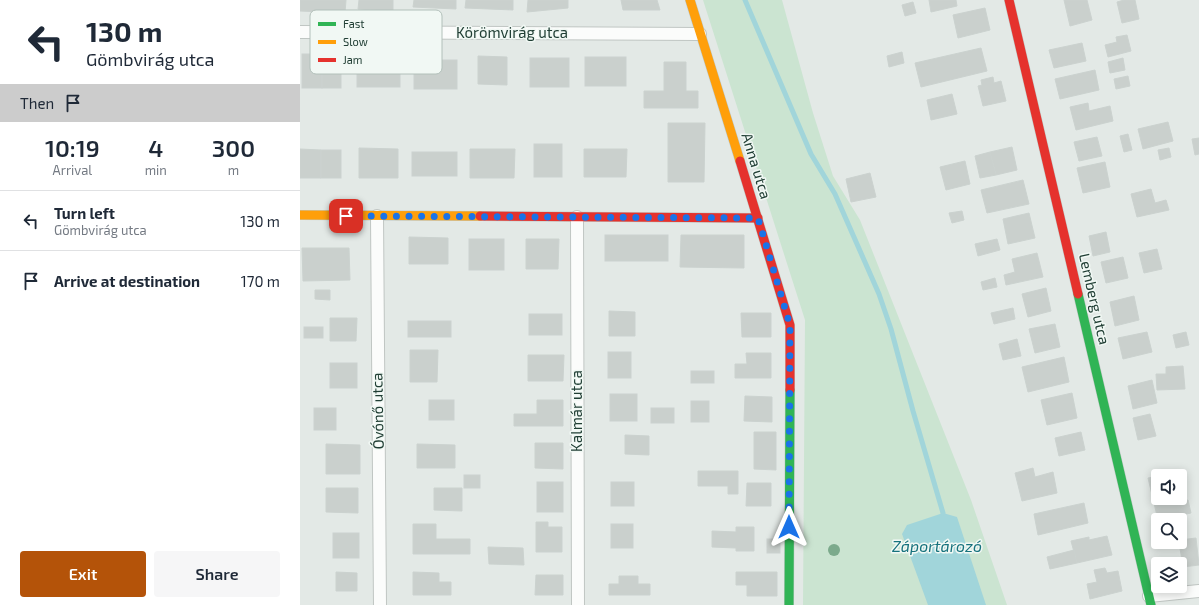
<!DOCTYPE html>
<html lang="en">
<head>
<meta charset="utf-8">
<style>
	:root { --surface:#fff; --page:#f6f6f7; --text:#1f2937; --muted:#747a83; --line:#e0e1e3; --accent:#b45309 }
	body { margin:0; font-family:"Exo 2",sans-serif; background:var(--page); color:var(--text); height:100vh; display:flex; flex-direction:column; font-size:15px; white-space:nowrap }
	* { box-sizing:border-box; margin:0 }
	p { font-size:13px; color:var(--muted) }
	.icon { flex:none; width:22px; height:22px; fill:none; stroke:currentColor; stroke-width:2; stroke-linecap:round; stroke-linejoin:round }
	.map { position:relative; flex:1; overflow:hidden }
	.drawer { display:flex; flex-direction:column; background:var(--surface); width:300px }
	.drawer>* { flex:none }
	.top-card { background:#fff; color:var(--text); overflow:hidden }
	.fabs { position:absolute; left:851px; top:469px; display:grid; gap:8px }
	.fabs a { display:grid; place-items:center; width:36px; height:36px; border-radius:4px; background:var(--surface); box-shadow:0 2px 10px #0003; font-size:20px }
	.pin { position:absolute; display:grid; place-items:center; width:34px; height:34px; color:#fff; margin:-17px; border-radius:8px; box-shadow:0 2px 6px #0006 }
	.me { position:absolute; width:44px; margin:-22px; rotate:0deg; stroke-linejoin:round; filter:drop-shadow(0 0 3px #0008) }
	.turn { display:flex; align-items:center; gap:14px; height:84px; padding:0 20px; font-size:18px }
	.turn .icon { width:52px; height:52px; stroke-width:2.5 }
	.turn b { display:block; font-size:28px; line-height:34px }
	.then { display:flex; align-items:center; height:38px; padding:0 20px; background:#0003; gap:8px; font-size:15px }
	.eta { display:flex; justify-content:space-evenly; align-items:center; height:68px; text-align:center }
	.eta b { font-size:24px; font-weight:600; line-height:28px }
	.cta { display:flex; gap:8px; margin-top:auto; padding:8px 20px }
	.cta a { flex:1; height:46px; border-radius:4px; background:var(--accent); color:#fff; font-size:16px; font-weight:600; line-height:46px; text-align:center }
	.cta a+a { background:var(--page); color:var(--text) }
	ul { padding:0; list-style:none }
	li { display:flex; align-items:center; gap:12px; height:60px; padding:0 20px; border-top:1px solid var(--line) }
	li div { flex:1 }
	li b { display:block; font-size:15px }
	li em { font-style:normal }
	main { display:flex; flex:1; min-height:0 }
	.map>svg:first-child { display:block }
</style>
</head>
<body>
<main>
<section class="drawer">
<div class="top-card">
<div class="turn"><svg class="icon" aria-label="left" viewBox="0 0 24 24"><path d="M17 20v-9H6M10 6l-5 5 5 5"/></svg><div><b>130 m</b>Gömbvirág utca</div></div>
<div class="then">Then<svg class="icon" aria-label="arrive" viewBox="0 0 24 24"><path d="M6 21V4h12l-3 4 3 4H6"/></svg></div>
</div>
<div class="eta">
<div><b>10:19</b><p>Arrival</p></div>
<div><b>4</b><p>min</p></div>
<div><b>300</b><p>m</p></div>
</div>
<ul>
<li><svg class="icon" aria-label="left" viewBox="0 0 24 24"><path d="M17 20v-9H6M10 6l-5 5 5 5"/></svg><div><b>Turn left</b><p>Gömbvirág utca</p></div><em>130 m</em></li>
<li><svg class="icon" aria-label="arrive" viewBox="0 0 24 24"><path d="M6 21V4h12l-3 4 3 4H6"/></svg><div><b>Arrive at destination</b></div><em>170 m</em></li>
</ul>
<div class="cta"><a>Exit</a><a>Share</a></div>
</section>
<div class="map">
<svg width="899" height="605" viewBox="0 0 899 605">
	<rect width="100%" height="100%" fill="#e3e9e6"/>
	<polygon fill="#cbe4d1" points="403,0 482,0 513,113 533,176 560,220 671,500 707,605 503,605 505,320"/>
	<polygon fill="#a1d5da" points="643,513 657,517 686,605 628,605 602,534 607,525"/>
	<g fill="none" stroke-linecap="round" stroke-linejoin="round">
		<polyline stroke="#a1d5da" stroke-width="5" points="445,0 511,154 535,194 579,294 591,329 613,411 643,513"/>
	</g>
	<g fill="#cad0cd" stroke="#cbd2cf">
		<polygon points="0,0 46,0 45,13 0,11"/>
		<polygon points="59,0 93,0 93,11 58,9"/>
		<polygon points="114,0 156,0 156,9 113,7"/>
		<polygon points="166,0 213,0 213,10 165,8"/>
		<polygon points="228,0 268,0 268,8 227,12"/>
		<polygon points="321,0 357,0 360,10 323,10"/>
		<polygon points="629,0 656,0 657,6 631,12"/>
		<polygon points="764,0 787,0 792,20 770,26"/>
		<polygon points="824,0 835,0 839,19 822,23 817,2"/>
		<polygon points="613,2 616,13 605,16 602,5"/>
		<polygon points="685,8 690,30 658,38 653,15"/>
		<polygon points="827,35 831,51 808,57 805,45 817,42 816,37"/>
		<polygon points="782,43 786,61 754,68 749,50"/>
		<polygon points="681,48 687,71 621,87 615,63"/>
		<polygon points="602,52 604,63 589,67 587,56"/>
		<rect x="2" y="54" width="20" height="34"/>
		<rect x="22" y="54" width="19" height="34"/>
		<polygon points="178,56 207,57 207,85 178,84"/>
		<rect x="285" y="57" width="41" height="29"/>
		<rect x="230" y="58" width="39" height="29"/>
		<polygon points="823,58 825,70 810,73 808,62"/>
		<rect x="57" y="59" width="43" height="28"/>
		<rect x="114" y="60" width="43" height="29"/>
		<polygon points="364,62 386,62 386,91 398,91 398,108 344,108 344,91 364,91"/>
		<polygon points="795,70 799,90 760,99 755,79"/>
		<polygon points="828,76 830,86 816,89 814,79"/>
		<polygon points="693,77 694,83 701,81 706,101 683,106 678,86 682,85 681,80"/>
		<polygon points="652,94 657,114 631,120 627,100"/>
		<polygon points="788,103 789,111 810,106 813,121 776,130 770,107"/>
		<polygon points="868,122 873,141 843,149 838,129"/>
		<polygon points="368,123 405,123 404,182 368,182"/>
		<polygon points="828,134 832,150 824,152 820,136"/>
		<polygon points="797,137 802,156 779,161 774,142"/>
		<polygon points="899,138 899,154 895,155 892,139"/>
		<rect x="234" y="144" width="28" height="33"/>
		<polygon points="712,147 717,170 696,175 690,152"/>
		<polygon points="59,148 98,149 98,178 59,178"/>
		<polygon points="869,148 871,157 860,160 858,150"/>
		<polygon points="0,149 21,150 21,178 0,178"/>
		<polygon points="170,149 215,149 214,178 170,178"/>
		<polygon points="284,149 327,149 326,177 284,177"/>
		<rect x="21" y="150" width="20" height="28"/>
		<rect x="112" y="152" width="45" height="24"/>
		<polygon points="690,152 696,175 680,178 675,156"/>
		<polygon points="665,161 670,184 646,190 640,167"/>
		<polygon points="805,162 810,187 783,193 777,168"/>
		<polygon points="570,173 576,197 551,202 546,179"/>
		<polygon points="723,180 729,204 687,213 681,190"/>
		<polygon points="851,189 855,203 866,200 869,210 837,217 831,194"/>
		<polygon points="662,211 664,220 652,223 649,213"/>
		<polygon points="729,213 735,238 708,244 703,219"/>
		<polygon points="806,232 810,252 793,256 789,236"/>
		<rect x="305" y="235" width="63" height="26"/>
		<polygon points="381,235 444,235 444,268 380,267"/>
		<polygon points="109,237 148,238 148,264 109,264"/>
		<rect x="169" y="239" width="35" height="31"/>
		<polygon points="226,239 259,239 258,269 226,269"/>
		<polygon points="697,239 700,250 678,256 675,244"/>
		<polygon points="2,248 49,248 50,280 3,281"/>
		<polygon points="857,249 862,269 844,273 839,253"/>
		<polygon points="737,253 743,277 706,285 704,275 715,272 712,259"/>
		<polygon points="823,257 828,278 806,283 801,262"/>
		<polygon points="695,278 697,287 683,290 681,282"/>
		<polygon points="746,288 751,311 728,317 722,294"/>
		<polygon points="15,290 30,290 30,300 15,299"/>
		<polygon points="834,296 839,320 815,326 810,302"/>
		<polygon points="713,308 715,319 694,324 691,313"/>
		<polygon points="309,311 335,312 335,336 309,336"/>
		<polygon points="441,313 471,313 471,337 442,337"/>
		<rect x="229" y="314" width="33" height="21"/>
		<polygon points="30,318 57,318 56,341 30,341"/>
		<rect x="108" y="321" width="43" height="16"/>
		<polygon points="755,324 760,347 735,353 729,329"/>
		<rect x="4" y="327" width="19" height="11"/>
		<polygon points="847,332 852,352 823,359 818,338"/>
		<polygon points="886,332 889,345 876,348 873,335"/>
		<polygon points="717,339 721,356 703,360 699,344"/>
		<polygon points="110,350 138,350 137,382 110,382"/>
		<rect x="308" y="352" width="23" height="26"/>
		<polygon points="446,353 471,353 471,378 435,378 435,364 447,364"/>
		<polygon points="228,355 264,355 263,381 228,381"/>
		<polygon points="764,357 769,382 728,392 722,367"/>
		<rect x="30" y="363" width="27" height="25"/>
		<polygon points="883,366 885,389 857,390 856,374 866,374 866,367"/>
		<rect x="391" y="371" width="23" height="12"/>
		<polygon points="852,380 857,403 833,409 828,386"/>
		<polygon points="772,393 777,418 747,425 741,400"/>
		<rect x="310" y="394" width="27" height="27"/>
		<polygon points="445,396 472,397 472,422 444,421"/>
		<rect x="129" y="400" width="25" height="20"/>
		<polygon points="237,400 263,400 263,426 214,426 214,414 237,414"/>
		<rect x="391" y="401" width="18" height="21"/>
		<rect x="14" y="408" width="22" height="22"/>
		<rect x="351" y="408" width="23" height="15"/>
		<polygon points="850,414 856,436 838,440 833,418"/>
		<polygon points="454,432 476,432 476,470 454,469"/>
		<polygon points="781,432 785,450 759,456 755,438"/>
		<polygon points="325,435 349,436 349,455 325,454"/>
		<polygon points="235,443 263,443 263,469 235,468"/>
		<polygon points="26,444 60,445 60,474 26,474"/>
		<polygon points="117,444 155,445 155,468 117,468"/>
		<polygon points="733,468 735,477 753,472 757,493 722,501 715,473"/>
		<polygon points="398,471 438,471 438,494 428,494 428,486 398,486"/>
		<polygon points="862,471 863,475 878,471 880,476 858,476 858,498 871,498 872,504 888,500 891,513 858,520 848,478 854,477 853,473"/>
		<rect x="164" y="475" width="16" height="13"/>
		<rect x="237" y="482" width="26" height="30"/>
		<rect x="311" y="482" width="23" height="24"/>
		<polygon points="447,483 471,483 471,506 446,506"/>
		<polygon points="26,488 58,488 58,513 26,512"/>
		<polygon points="134,488 162,488 162,511 134,510"/>
		<polygon points="784,503 788,523 738,535 734,514"/>
		<polygon points="236,522 248,522 248,527 262,527 262,552 236,552"/>
		<polygon points="113,524 136,524 136,539 170,539 170,554 113,554"/>
		<rect x="311" y="524" width="22" height="24"/>
		<polygon points="436,527 454,527 454,551 436,551 436,548 412,547 412,531 436,532"/>
		<rect x="33" y="533" width="26" height="25"/>
		<polygon points="807,536 812,555 777,563 771,541 789,537 789,540"/>
		<polygon points="896,538 899,565 883,567 879,542 880,540"/>
		<rect x="467" y="539" width="13" height="14"/>
		<polygon points="188,547 223,548 224,565 189,564"/>
		<polygon points="774,550 777,563 750,569 747,557"/>
		<polygon points="805,568 807,573 818,571 822,591 790,599 787,584 797,582 794,570"/>
		<polygon points="36,572 57,573 57,591 36,591"/>
		<polygon points="113,572 139,573 139,582 151,582 151,595 113,595"/>
		<polygon points="436,572 477,572 477,596 447,596 447,585 436,585"/>
		<polygon points="236,575 263,575 263,595 235,595"/>
		<polygon points="319,576 338,576 338,584 350,584 350,595 309,595 309,584 319,584"/>
	</g>
	<g fill="none" stroke-linecap="round" stroke-linejoin="round">
		<defs>
			<g id="street">
				<polyline points="0,32 400,34"/>
				<polyline points="77,216 80,605"/>
				<polyline points="277,217 278,605"/>
				<polyline points="849,596 899,591"/>
			</g>
			<g id="fast">
				<polyline points="778,294 851,605"/>
				<polyline points="489,605 490,390"/>
			</g>
			<g id="slow">
				<polyline points="390,0 440,161"/>
				<polyline points="0,215 180,216"/>
			</g>
			<g id="jam">
				<polyline points="709,0 778,294"/>
				<polyline points="440,161 490,325 490,390"/>
				<polyline points="180,216 458,218"/>
			</g>
		</defs>
		<use href="#street" stroke="#c0c6c3" stroke-width="14"/>
		<use href="#fast" stroke="#bec7c3" stroke-width="10"/>
		<use href="#slow" stroke="#bec7c3" stroke-width="10"/>
		<use href="#jam" stroke="#bec7c3" stroke-width="10"/>
		<use href="#street" stroke="#fbfcfb" stroke-width="12"/>
		<use href="#fast" stroke="#30b455" stroke-width="9"/>
		<use href="#slow" stroke="#ff9f0a" stroke-width="9"/>
		<use href="#jam" stroke="#e5322d" stroke-width="9"/>
	</g>
	<circle fill="#7caa8c" cx="534" cy="550" r="6"/>
	<g fill="none" stroke-linecap="round" stroke-linejoin="round">
		<polyline stroke="#1a73e8" stroke-width="7" stroke-dasharray="0 12.6" points="46,216 458,218 490,325 489,527"/>
	</g>
	<g text-anchor="middle" stroke-width="3" stroke-linejoin="round" paint-order="stroke">
		<g font-size="15" fill="#203e34" stroke="#f1f8f4">
			<text x="212" y="38">Körömvirág utca</text>
			<text transform="translate(456 166) rotate(73)" y="5">Anna utca</text>
			<text transform="translate(794 299) rotate(77)" y="5">Lemberg utca</text>
			<text transform="translate(78 411) rotate(-91)" y="5">Óvónő utca</text>
			<text transform="translate(277 411) rotate(-90)" y="5">Kalmár utca</text>
		</g>
		<g font-size="16" font-style="italic" fill="#16727d" stroke="#f1f8f4">
			<text x="637" y="552">Záportározó</text>
		</g>
	</g>
	<rect x="10" y="10" width="132" height="64" rx="6" fill="#f1f8f4" stroke="#b2c0ba" stroke-width="1"/>
	<rect x="18" y="22" width="18" height="4" fill="#30b455"/>
	<rect x="18" y="40" width="18" height="4" fill="#ff9f0a"/>
	<rect x="18" y="58" width="18" height="4" fill="#e5322d"/>
	<g font-size="11" fill="#203e34">
		<text x="43" y="28">Fast</text>
		<text x="43" y="46">Slow</text>
		<text x="43" y="64">Jam</text>
	</g>
</svg>
<div class="fabs">
<a><svg class="icon" aria-label="sound" viewBox="0 0 24 24"><path d="M4 9h4l5-4v14l-5-4H4zM17 9q2 3 0 6"/></svg></a>
<a><svg class="icon" aria-label="search" viewBox="0 0 24 24"><circle cx="10" cy="10" r="6"/><path d="M15 15l6 6"/></svg></a>
<a><svg class="icon" aria-label="layers" viewBox="0 0 24 24"><path d="M12 4l9 5-9 5-9-5zM3 14l9 5 9-5"/></svg></a>
</div>
<div class="pin" style="left:46px;top:216px;background:#d93025"><svg class="icon" aria-label="arrive" viewBox="0 0 24 24"><path d="M6 21V4h12l-3 4 3 4H6"/></svg></div>
<svg class="me" style="left:489px;top:527px" viewBox="-20 -20 40 40"><path d="M0-17L14 15 0 8-14 15z" fill="#1a73e8" stroke="#fff" stroke-width="4"/></svg>
</div>
</main>
</body>
</html>
